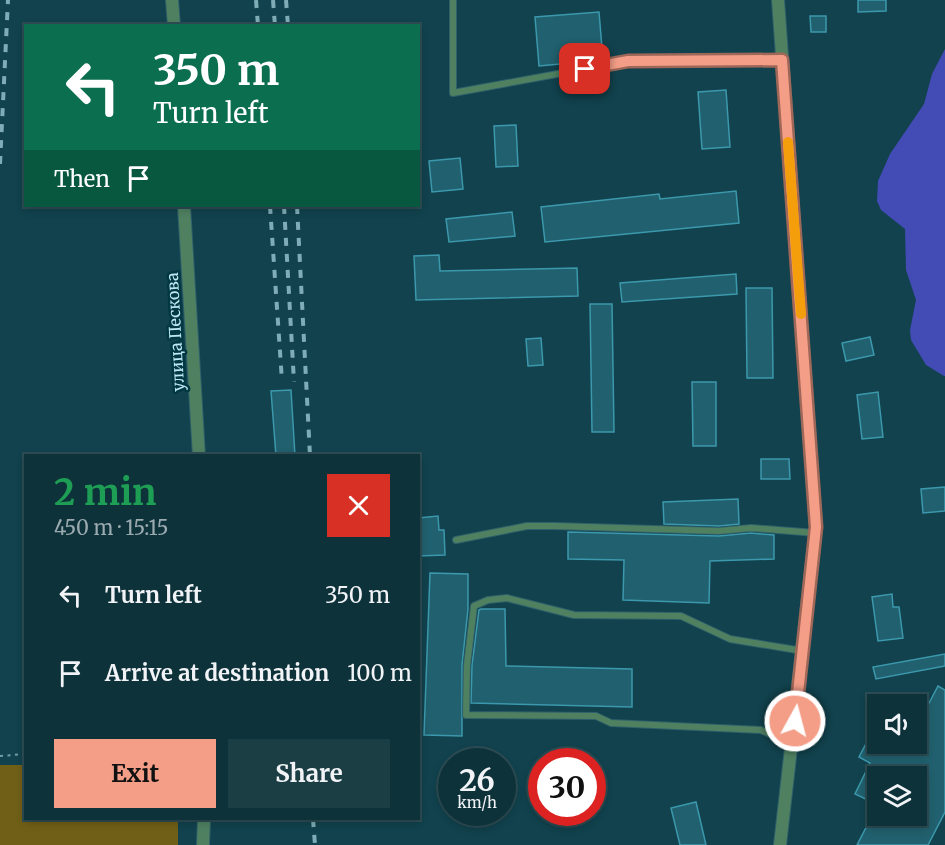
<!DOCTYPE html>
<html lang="en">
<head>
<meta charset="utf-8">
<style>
	:root { --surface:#0d323a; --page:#1b3e45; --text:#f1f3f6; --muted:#9aaaaf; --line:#2d4d54; --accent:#f49e88 }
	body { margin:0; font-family:Merriweather,serif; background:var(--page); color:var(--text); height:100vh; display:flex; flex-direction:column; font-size:22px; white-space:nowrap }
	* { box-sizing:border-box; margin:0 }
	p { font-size:20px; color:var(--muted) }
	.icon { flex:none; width:33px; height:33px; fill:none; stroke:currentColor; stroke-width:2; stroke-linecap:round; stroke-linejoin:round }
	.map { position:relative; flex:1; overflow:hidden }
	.side { position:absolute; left:24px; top:454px; width:396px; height:366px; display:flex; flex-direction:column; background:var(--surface); border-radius:0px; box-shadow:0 3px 9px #0003,0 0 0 2px var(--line) }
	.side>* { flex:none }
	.guide { position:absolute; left:24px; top:24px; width:396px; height:183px; border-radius:0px; box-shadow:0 3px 9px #0003,0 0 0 2px var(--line); background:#0b6e4f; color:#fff; overflow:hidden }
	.tools { position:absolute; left:867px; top:694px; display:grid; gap:12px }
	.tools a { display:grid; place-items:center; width:60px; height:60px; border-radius:0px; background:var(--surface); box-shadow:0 3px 9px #0003,0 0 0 2px var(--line); font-size:30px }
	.speed { position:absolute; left:438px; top:748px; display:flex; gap:12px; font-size:30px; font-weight:700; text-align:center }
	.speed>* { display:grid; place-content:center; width:78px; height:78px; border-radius:50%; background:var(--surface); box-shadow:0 3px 9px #0003,0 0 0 2px var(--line); line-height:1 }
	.speed small { font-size:15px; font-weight:400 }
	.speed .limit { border:9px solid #d22; background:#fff; color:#111 }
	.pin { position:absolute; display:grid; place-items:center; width:51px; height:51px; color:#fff; margin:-26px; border-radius:12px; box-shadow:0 3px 9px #0006 }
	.me { position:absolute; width:66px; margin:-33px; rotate:7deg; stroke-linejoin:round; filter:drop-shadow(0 0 4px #0008) }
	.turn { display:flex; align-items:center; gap:21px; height:126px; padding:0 30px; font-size:27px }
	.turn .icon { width:78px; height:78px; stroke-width:2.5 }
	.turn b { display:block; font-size:42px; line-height:51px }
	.then { display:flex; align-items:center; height:57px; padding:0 30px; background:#0003; gap:12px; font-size:22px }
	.round { display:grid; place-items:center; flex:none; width:63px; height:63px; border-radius:0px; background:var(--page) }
	.headline { display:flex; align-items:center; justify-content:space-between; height:102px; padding:0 30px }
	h1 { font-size:36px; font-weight:700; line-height:45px; color:#1e9e55 }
	.button { display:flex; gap:12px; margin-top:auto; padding:12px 30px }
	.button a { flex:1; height:69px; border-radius:0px; background:var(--accent); color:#111; font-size:24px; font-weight:700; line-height:69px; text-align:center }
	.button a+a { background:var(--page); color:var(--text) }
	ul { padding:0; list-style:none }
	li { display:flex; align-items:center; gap:18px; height:78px; padding:0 30px }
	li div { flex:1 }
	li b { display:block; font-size:22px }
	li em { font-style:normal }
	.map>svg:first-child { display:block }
</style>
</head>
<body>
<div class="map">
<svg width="945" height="845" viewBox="0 0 945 845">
	<rect width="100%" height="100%" fill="#11424d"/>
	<polygon fill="#705f16" points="0,765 25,765 26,819 178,819 178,845 0,845"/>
	<polygon fill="#434bb5" points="945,49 945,376 944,376 926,365 911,340 910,330 916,300 906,270 905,229 881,210 877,201 878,181 890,154 924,104 932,74"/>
	<g fill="#21606e" stroke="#3c98ac" stroke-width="1.5">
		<polygon points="858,0 886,0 886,11 858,12"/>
		<polygon points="599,12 603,60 539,66 535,17"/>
		<polygon points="810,16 826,16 826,32 811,32"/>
		<polygon points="726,90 730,147 702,149 698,92"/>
		<polygon points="516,125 518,166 496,167 494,126"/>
		<polygon points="460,158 463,189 432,192 429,161"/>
		<polygon points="736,191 739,223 545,242 541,207 659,194 660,199"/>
		<polygon points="512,212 515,236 449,242 446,219"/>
		<polygon points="439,255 440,271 577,268 578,296 416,300 414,256"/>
		<polygon points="736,274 737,294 622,302 620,283"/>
		<polygon points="746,288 772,288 773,378 747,378"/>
		<polygon points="590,304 612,304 614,432 592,432"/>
		<polygon points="870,337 874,355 846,361 842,343"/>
		<polygon points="541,338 543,365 528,366 526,339"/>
		<polygon points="692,382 716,382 716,446 693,446"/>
		<polygon points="291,390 295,456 276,456 271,391"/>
		<polygon points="878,392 883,437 862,439 857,395"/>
		<polygon points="761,459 789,459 790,479 761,479"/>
		<polygon points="945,487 945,511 923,513 921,489"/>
		<polygon points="738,499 739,524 719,526 664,524 663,502"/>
		<polygon points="438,516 439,530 444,530 445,555 418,556 418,518"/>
		<polygon points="568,532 719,536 751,533 774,535 774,559 710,561 709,603 623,600 624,560 568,559"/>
		<polygon points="430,573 468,574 468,609 462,665 462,736 424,735"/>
		<polygon points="892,594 893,607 899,607 903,638 878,641 872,597"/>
		<polygon points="481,609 505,609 506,666 632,669 632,707 471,703 472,665 479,610"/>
		<polygon points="945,654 945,666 876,679 873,667"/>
		<polygon points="938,686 945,690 945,812 928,845 857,845 872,816 916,816 916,777 878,777 878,805 855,794 870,763 859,757 878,721 878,744 916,744 916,728"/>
		<polygon points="892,693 916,705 886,705"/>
		<polygon points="696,802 706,845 680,845 671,808"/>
	</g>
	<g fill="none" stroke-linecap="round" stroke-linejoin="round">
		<defs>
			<g id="service">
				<polyline points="453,0 453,93 628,61 782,60"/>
				<polyline points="456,540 527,526 555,526 719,531 751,528 816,533"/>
				<polyline points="792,744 761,730 611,723 596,716 466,715 467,665 474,606 488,600 507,598 574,615 681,616 730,639 803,651"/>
			</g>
			<polyline id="minor" points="778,0 816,527 780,845"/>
			<g id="tertiary">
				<polyline points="172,0 174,26"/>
				<polyline points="184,206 199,456"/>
				<polyline points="203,845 204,819"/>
			</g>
		</defs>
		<use href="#service" stroke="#30606b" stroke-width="8"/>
		<use href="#minor" stroke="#30606b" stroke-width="14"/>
		<use href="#tertiary" stroke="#30606b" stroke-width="14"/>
		<polyline stroke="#719ea8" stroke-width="2" stroke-dasharray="3 4.5" stroke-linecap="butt" points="0,756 26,754"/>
		<use href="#service" stroke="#4f8161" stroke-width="6"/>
		<use href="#minor" stroke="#4f8161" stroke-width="12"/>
		<use href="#tertiary" stroke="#4f8161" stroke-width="12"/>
		<g stroke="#7facb6" stroke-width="4" stroke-dasharray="8 8" stroke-linecap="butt">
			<polyline points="256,0 258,26"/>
			<polyline points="273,0 275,26"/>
			<polyline points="286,0 288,26"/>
			<polyline points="0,164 8,0"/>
			<polyline points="270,206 282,381"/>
			<polyline points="284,206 294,382"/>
			<polyline points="297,206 310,456"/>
			<polyline points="313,819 315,845"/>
		</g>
	</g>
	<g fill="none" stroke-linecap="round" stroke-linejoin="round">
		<defs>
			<polyline id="route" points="585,69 628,61 782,60 816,527 795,721"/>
		</defs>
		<use href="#route" stroke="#9f6758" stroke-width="15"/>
		<use href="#route" stroke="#f49e88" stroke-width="10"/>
		<polyline stroke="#f59e0b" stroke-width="10" points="788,142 801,314"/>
	</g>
	<g text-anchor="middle" stroke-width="5" stroke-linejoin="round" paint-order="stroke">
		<g font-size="16" fill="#bfe9f3" stroke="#023842">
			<text transform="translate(175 332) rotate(-93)" y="6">улица Пескова</text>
		</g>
	</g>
</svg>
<div class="tools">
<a><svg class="icon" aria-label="sound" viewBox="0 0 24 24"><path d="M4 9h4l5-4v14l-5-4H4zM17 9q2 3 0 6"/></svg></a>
<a><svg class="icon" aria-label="layers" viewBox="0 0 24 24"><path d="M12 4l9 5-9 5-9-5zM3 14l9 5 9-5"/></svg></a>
</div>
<div class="speed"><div>26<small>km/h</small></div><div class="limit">30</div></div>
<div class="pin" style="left:585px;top:69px;background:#d93025"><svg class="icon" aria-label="arrive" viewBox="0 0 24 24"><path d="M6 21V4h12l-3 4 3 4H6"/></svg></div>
<svg class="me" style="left:795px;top:721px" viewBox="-20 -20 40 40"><circle r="17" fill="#f49e88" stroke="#fff" stroke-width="3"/><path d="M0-11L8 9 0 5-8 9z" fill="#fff"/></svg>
<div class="guide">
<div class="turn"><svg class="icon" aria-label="left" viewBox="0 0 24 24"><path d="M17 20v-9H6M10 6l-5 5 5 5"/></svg><div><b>350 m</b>Turn left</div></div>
<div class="then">Then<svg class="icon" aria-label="arrive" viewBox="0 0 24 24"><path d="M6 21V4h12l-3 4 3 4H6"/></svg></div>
</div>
<section class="side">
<div class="headline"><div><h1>2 min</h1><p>450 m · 15:15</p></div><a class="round" style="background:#d93025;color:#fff"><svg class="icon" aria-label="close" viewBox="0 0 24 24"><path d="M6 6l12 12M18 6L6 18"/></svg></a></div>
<ul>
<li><svg class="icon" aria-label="left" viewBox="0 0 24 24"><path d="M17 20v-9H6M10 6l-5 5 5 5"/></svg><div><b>Turn left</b></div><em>350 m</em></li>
<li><svg class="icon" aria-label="arrive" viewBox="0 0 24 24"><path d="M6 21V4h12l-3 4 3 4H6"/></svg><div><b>Arrive at destination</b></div><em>100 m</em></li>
</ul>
<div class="button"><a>Exit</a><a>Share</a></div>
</section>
</div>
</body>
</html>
